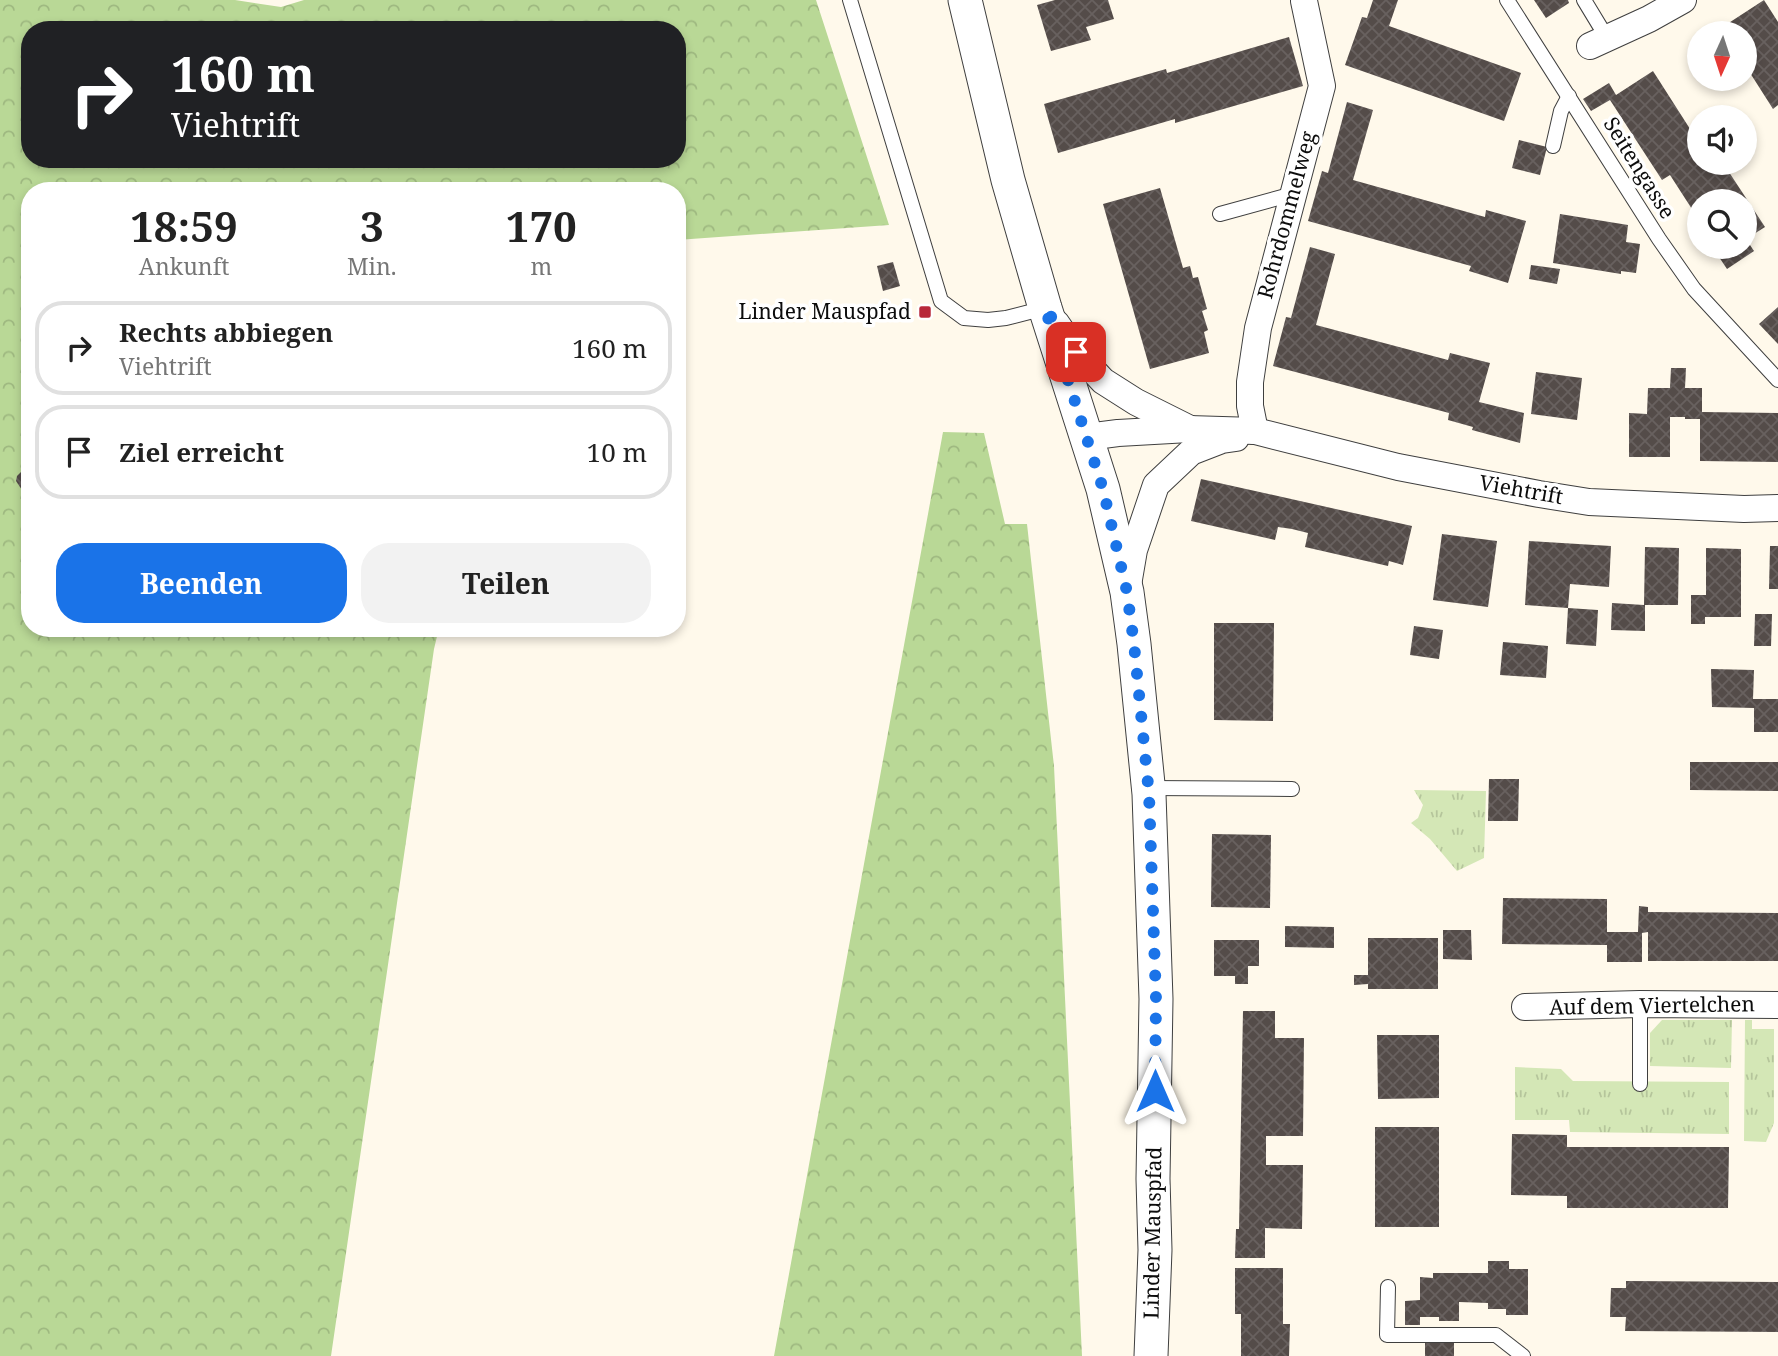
<!DOCTYPE html>
<html lang="de">
<head>
<meta charset="utf-8">
<style>
	:root { --surface:#fff; --page:#f2f2f2; --text:#222; --muted:#767676; --line:#e0e0e0; --accent:#1a73e8 }
	body { margin:0; font-family:"Noto Serif",serif; background:var(--page); color:var(--text); height:100vh; display:flex; flex-direction:column; font-size:26px; white-space:nowrap }
	* { box-sizing:border-box; margin:0 }
	p { font-size:23px; color:var(--muted) }
	.icon { flex:none; width:38px; height:38px; fill:none; stroke:currentColor; stroke-width:2; stroke-linecap:round; stroke-linejoin:round }
	.map { position:relative; flex:1; overflow:hidden }
	.panel { position:absolute; left:21px; top:182px; width:665px; height:455px; display:flex; flex-direction:column; background:var(--surface); border-radius:28px; box-shadow:0 4px 10px #0003 }
	.panel>* { flex:none }
	.top-card { position:absolute; left:21px; top:21px; width:665px; height:147px; border-radius:28px; box-shadow:0 4px 10px #0003; background:#202124; color:#fff; overflow:hidden }
	.needle { width:46px; rotate:183deg }
	.tools { position:absolute; left:1687px; top:21px; display:grid; gap:14px }
	.tools a { display:grid; place-items:center; width:70px; height:70px; border-radius:50%; background:var(--surface); box-shadow:0 4px 10px #0003; font-size:35px }
	.pin { position:absolute; display:grid; place-items:center; width:60px; height:60px; color:#fff; margin:-30px; border-radius:14px; box-shadow:0 4px 10px #0006 }
	.me { position:absolute; width:77px; margin:-38px; rotate:0deg; stroke-linejoin:round; filter:drop-shadow(0 0 5px #0008) }
	.turn { display:flex; align-items:center; gap:24px; height:147px; padding:0 35px; font-size:32px }
	.turn .icon { width:91px; height:91px; stroke-width:2.5 }
	.turn b { display:block; font-size:49px; line-height:60px }
	.eta { display:flex; justify-content:space-evenly; align-items:center; height:119px; text-align:center }
	.eta b { font-size:42px; font-weight:700; line-height:49px }
	.primary-button { display:flex; gap:14px; margin-top:auto; padding:14px 35px }
	.primary-button a { flex:1; height:80px; border-radius:28px; background:var(--accent); color:#fff; font-size:28px; font-weight:700; line-height:80px; text-align:center }
	.primary-button a+a { background:var(--page); color:var(--text) }
	ul { padding:0; list-style:none }
	li { display:flex; align-items:center; gap:21px; height:94px; margin:0 14px 10px; padding:0 21px; border:4px solid var(--line); border-radius:28px }
	li div { flex:1 }
	li b { display:block; font-size:26px }
	li em { font-style:normal }
	.map>svg:first-child { display:block }
</style>
</head>
<body>
<div class="map">
<svg width="1778" height="1356" viewBox="0 0 1778 1356">
	<defs>
		<pattern id="grass-tufts" width="24" height="20" patternUnits="userSpaceOnUse" patternTransform="scale(1.75)"><rect width="24" height="20" fill="#d4e7b6"/><path d="M3 7l-1-3M5 7V3M7 7l1-3M15 17l-1-3M17 17v-4M19 17l1-3" fill="none" stroke="#b5c59b"/></pattern>
		<pattern id="forest-crowns" width="20" height="18" patternUnits="userSpaceOnUse" patternTransform="scale(1.75)"><rect width="20" height="18" fill="#b9d896"/><path d="M2 6a3 3 0 1 1 6 0M12 15a3 3 0 1 1 6 0" fill="none" stroke="#9eb880"/></pattern>
		<pattern id="building-cross-hatch" width="8" height="8" patternUnits="userSpaceOnUse" patternTransform="scale(1.75)"><rect width="8" height="8" fill="#544c49"/><path d="M0 0l8 8M0 8l8-8" fill="none" stroke="#68615f"/></pattern>
	</defs>
	<rect width="100%" height="100%" fill="#fff9eb"/>
	<g fill="url(#grass-tufts)">
		<polygon points="1414,790 1486,791 1484,858 1457,871 1430,839 1411,823 1418,818 1423,805"/>
		<polygon points="1662,1020 1732,1020 1731,1068 1650,1066 1650,1033"/>
		<polygon points="1745,1020 1752,1020 1752,1029 1774,1029 1774,1123 1766,1142 1744,1141"/>
		<polygon points="1515,1067 1561,1069 1573,1081 1729,1082 1729,1134 1570,1132 1569,1120 1515,1120"/>
	</g>
	<g fill="url(#forest-crowns)" fill-rule="evenodd">
		<path d="M0,0H235L281,7L304,0H816L889,225L677,240V191H30V628H439L434,649L331,1356H0ZM30,30H677V159H30Z"/>
		<polygon points="943,432 984,433 1005,524 1027,524 1054,766 1082,1356 774,1356"/>
	</g>
	<g fill="url(#building-cross-hatch)">
		<polygon points="1055,0 1108,0 1114,19 1086,27 1091,40 1051,51 1037,5"/>
		<polygon points="1373,0 1398,0 1389,26 1521,73 1504,121 1345,65 1362,17 1367,18"/>
		<polygon points="1534,0 1568,0 1569,3 1546,18"/>
		<polygon points="1764,0 1778,22 1778,105 1773,109 1745,65 1745,33 1724,33 1721,28"/>
		<polygon points="1289,37 1303,86 1175,123 1175,119 1058,153 1044,104 1166,69 1167,73"/>
		<polygon points="1653,71 1699,143 1699,163 1723,163 1765,227 1746,239 1754,251 1727,269 1719,257 1722,255 1716,247 1745,247 1745,201 1699,201 1699,220 1670,175 1662,180 1610,100 1591,111 1583,99 1609,83 1616,95"/>
		<polygon points="1347,102 1373,110 1353,180 1485,217 1486,210 1526,221 1508,283 1469,271 1471,266 1308,221 1322,171 1328,173"/>
		<polygon points="1519,140 1547,147 1540,175 1512,168"/>
		<polygon points="1160,188 1183,268 1190,266 1193,278 1198,277 1207,309 1202,311 1208,330 1204,332 1209,353 1150,369 1103,204"/>
		<polygon points="1560,214 1628,225 1626,242 1640,244 1636,273 1621,271 1621,274 1553,263"/>
		<polygon points="1310,247 1335,254 1316,325 1448,360 1450,353 1490,363 1479,402 1524,413 1520,443 1472,430 1473,427 1448,420 1449,413 1273,366 1286,317 1291,318"/>
		<polygon points="893,262 900,286 883,291 877,266"/>
		<polygon points="1531,265 1560,269 1557,284 1529,279"/>
		<polygon points="1778,307 1778,344 1759,324"/>
		<polygon points="1671,368 1686,368 1685,388 1702,388 1702,412 1778,413 1778,462 1700,461 1700,419 1685,419 1685,417 1670,417 1670,457 1629,457 1629,413 1647,414 1648,388 1670,388"/>
		<polygon points="1536,372 1582,378 1577,420 1531,414"/>
		<polygon points="30,469 30,490 22,490 16,481 17,476 22,471"/>
		<polygon points="1201,479 1412,526 1403,565 1389,561 1388,566 1305,547 1308,533 1292,529 1278,527 1275,540 1191,521"/>
		<polygon points="1442,534 1497,541 1488,607 1433,600"/>
		<polygon points="1529,541 1611,546 1609,587 1570,584 1568,608 1598,610 1596,646 1566,644 1568,608 1525,605"/>
		<polygon points="1770,546 1778,546 1778,589 1769,589"/>
		<polygon points="1645,547 1679,548 1678,605 1645,605 1645,631 1611,630 1612,603 1644,605"/>
		<polygon points="1706,548 1741,549 1741,617 1705,617 1705,624 1691,624 1691,595 1706,595"/>
		<polygon points="1755,614 1772,614 1771,646 1754,646"/>
		<polygon points="1214,623 1274,623 1273,721 1214,720"/>
		<polygon points="1414,626 1443,630 1439,659 1410,655"/>
		<polygon points="1503,642 1548,646 1546,678 1500,675"/>
		<polygon points="1711,669 1754,670 1753,699 1778,699 1778,732 1754,732 1754,708 1712,707"/>
		<polygon points="1690,762 1778,762 1778,791 1690,790"/>
		<polygon points="1489,779 1519,779 1518,821 1488,821"/>
		<polygon points="1212,834 1271,835 1270,908 1211,907"/>
		<polygon points="1503,898 1607,899 1607,932 1638,932 1639,906 1648,907 1648,912 1778,913 1778,961 1648,961 1648,932 1642,933 1642,962 1607,962 1607,945 1502,944"/>
		<polygon points="1285,926 1334,927 1334,948 1285,947"/>
		<polygon points="1443,930 1471,930 1472,960 1443,959"/>
		<polygon points="1368,938 1438,938 1438,989 1368,989 1368,984 1354,985 1354,975 1368,975"/>
		<polygon points="1214,940 1259,940 1259,966 1248,966 1248,984 1235,984 1235,976 1214,976"/>
		<polygon points="1243,1011 1275,1011 1275,1038 1304,1038 1303,1136 1266,1136 1266,1165 1303,1165 1302,1229 1265,1228 1265,1258 1235,1258 1236,1229 1239,1229"/>
		<polygon points="1377,1035 1439,1035 1439,1098 1378,1099"/>
		<rect x="1375" y="1127" width="64" height="100"/>
		<polygon points="1512,1134 1567,1135 1567,1147 1729,1147 1728,1208 1567,1208 1567,1196 1511,1195"/>
		<polygon points="1488,1261 1509,1261 1509,1269 1528,1269 1528,1315 1506,1315 1506,1309 1488,1309 1488,1303 1459,1302 1459,1321 1439,1321 1439,1317 1420,1317 1420,1325 1405,1325 1405,1301 1420,1300 1420,1277 1433,1278 1433,1273 1488,1273"/>
		<polygon points="1235,1268 1283,1268 1283,1324 1290,1324 1289,1356 1241,1356 1241,1314 1235,1314"/>
		<polygon points="1626,1281 1778,1282 1778,1332 1625,1331 1626,1317 1610,1317 1611,1288 1626,1288"/>
		<polygon points="1425,1342 1454,1343 1454,1356 1425,1356"/>
	</g>
	<g fill="none" stroke-linecap="round" stroke-linejoin="round">
		<defs>
			<g id="service">
				<polyline points="850,0 941,301 964,318 988,320 1006,318 1045,308"/>
				<polyline points="1507,0 1659,239 1694,289 1778,380"/>
				<polyline points="1584,0 1607,38"/>
				<polyline points="1553,146 1561,111 1569,96"/>
				<polyline points="1220,214 1293,194"/>
				<polyline points="1148,788 1292,789"/>
				<polyline points="1640,1084 1640,1004"/>
				<polyline points="1388,1287 1387,1335 1496,1335 1523,1356"/>
			</g>
			<g id="minor">
				<polyline points="1590,46 1649,19 1683,0"/>
				<polyline points="1056,323 1076,352 1103,381 1136,402 1188,428"/>
				<polyline points="1255,431 1250,406 1250,382 1258,328 1322,86 1304,1"/>
				<polyline points="1087,437 1118,433 1189,429 1255,431 1398,467 1539,494 1589,502 1744,509 1778,508"/>
				<polyline points="1128,585 1134,550 1156,485 1191,452 1222,440 1236,438"/>
				<polyline points="1525,1007 1640,1004 1778,1005"/>
			</g>
			<polyline id="tertiary" points="965,0 1008,180 1045,308 1103,489 1127,592 1134,644 1149,794 1156,999 1153,1179 1155,1250 1151,1356"/>
		</defs>
		<use href="#service" stroke="#3f3f3f" stroke-width="16"/>
		<use href="#minor" stroke="#3f3f3f" stroke-width="28"/>
		<use href="#tertiary" stroke="#3f3f3f" stroke-width="35"/>
		<use href="#service" stroke="#fff" stroke-width="14"/>
		<use href="#minor" stroke="#fff" stroke-width="26"/>
		<use href="#tertiary" stroke="#fff" stroke-width="33"/>
	</g>
	<g fill="none" stroke-linecap="round" stroke-linejoin="round">
		<polyline stroke="#1a73e8" stroke-width="12" stroke-dasharray="0 21.6" points="1076,352 1045,308 1103,489 1127,592 1134,644 1149,794 1156,999 1155,1091"/>
	</g>
	<rect fill="#b8283a" stroke="#fff" stroke-width="2.5" x="918" y="305" width="14" height="14" rx="3.5"/>
	<g text-anchor="middle" stroke-width="7" stroke-linejoin="round" paint-order="stroke">
		<g font-size="21" fill="#0c0c0c" stroke="#fff">
			<text transform="translate(1639 168) rotate(58)" y="7">Seitengasse</text>
			<text transform="translate(1287 215) rotate(-75)" y="7">Rohrdommelweg</text>
			<text transform="translate(1521 490) rotate(10)" y="7">Viehtrift</text>
			<text transform="translate(1652 1006) rotate(-1)" y="7">Auf dem Viertelchen</text>
			<text transform="translate(1153 1233) rotate(-89)" y="7">Linder Mauspfad</text>
		</g>
		<g font-size="21" fill="#0c0c0c" stroke="#fff" text-anchor="end">
			<text x="911" y="319">Linder Mauspfad</text>
		</g>
	</g>
</svg>
<div class="tools">
<a><svg class="needle" viewBox="-14 -14 28 28"><path d="M0-13l5 13h-10z" fill="#e53935"/><path d="M0 13l5-13h-10z" fill="#767676"/></svg></a>
<a><svg class="icon" aria-label="sound" viewBox="0 0 24 24"><path d="M4 9h4l5-4v14l-5-4H4zM17 9q2 3 0 6"/></svg></a>
<a><svg class="icon" aria-label="search" viewBox="0 0 24 24"><circle cx="10" cy="10" r="6"/><path d="M15 15l6 6"/></svg></a>
</div>
<div class="pin" style="left:1076px;top:352px;background:#d93025"><svg class="icon" aria-label="arrive" viewBox="0 0 24 24"><path d="M6 21V4h12l-3 4 3 4H6"/></svg></div>
<svg class="me" style="left:1155px;top:1091px" viewBox="-20 -20 40 40"><path d="M0-17L14 15 0 8-14 15z" fill="#1a73e8" stroke="#fff" stroke-width="4"/></svg>
<div class="top-card">
<div class="turn"><svg class="icon" aria-label="right" viewBox="0 0 24 24"><path d="M7 20v-9h11M14 6l5 5-5 5"/></svg><div><b>160 m</b>Viehtrift</div></div>
</div>
<section class="panel">
<div class="eta">
<div><b>18:59</b><p>Ankunft</p></div>
<div><b>3</b><p>Min.</p></div>
<div><b>170</b><p>m</p></div>
</div>
<ul>
<li><svg class="icon" aria-label="right" viewBox="0 0 24 24"><path d="M7 20v-9h11M14 6l5 5-5 5"/></svg><div><b>Rechts abbiegen</b><p>Viehtrift</p></div><em>160 m</em></li>
<li><svg class="icon" aria-label="arrive" viewBox="0 0 24 24"><path d="M6 21V4h12l-3 4 3 4H6"/></svg><div><b>Ziel erreicht</b></div><em>10 m</em></li>
</ul>
<div class="primary-button"><a>Beenden</a><a>Teilen</a></div>
</section>
</div>
</body>
</html>
